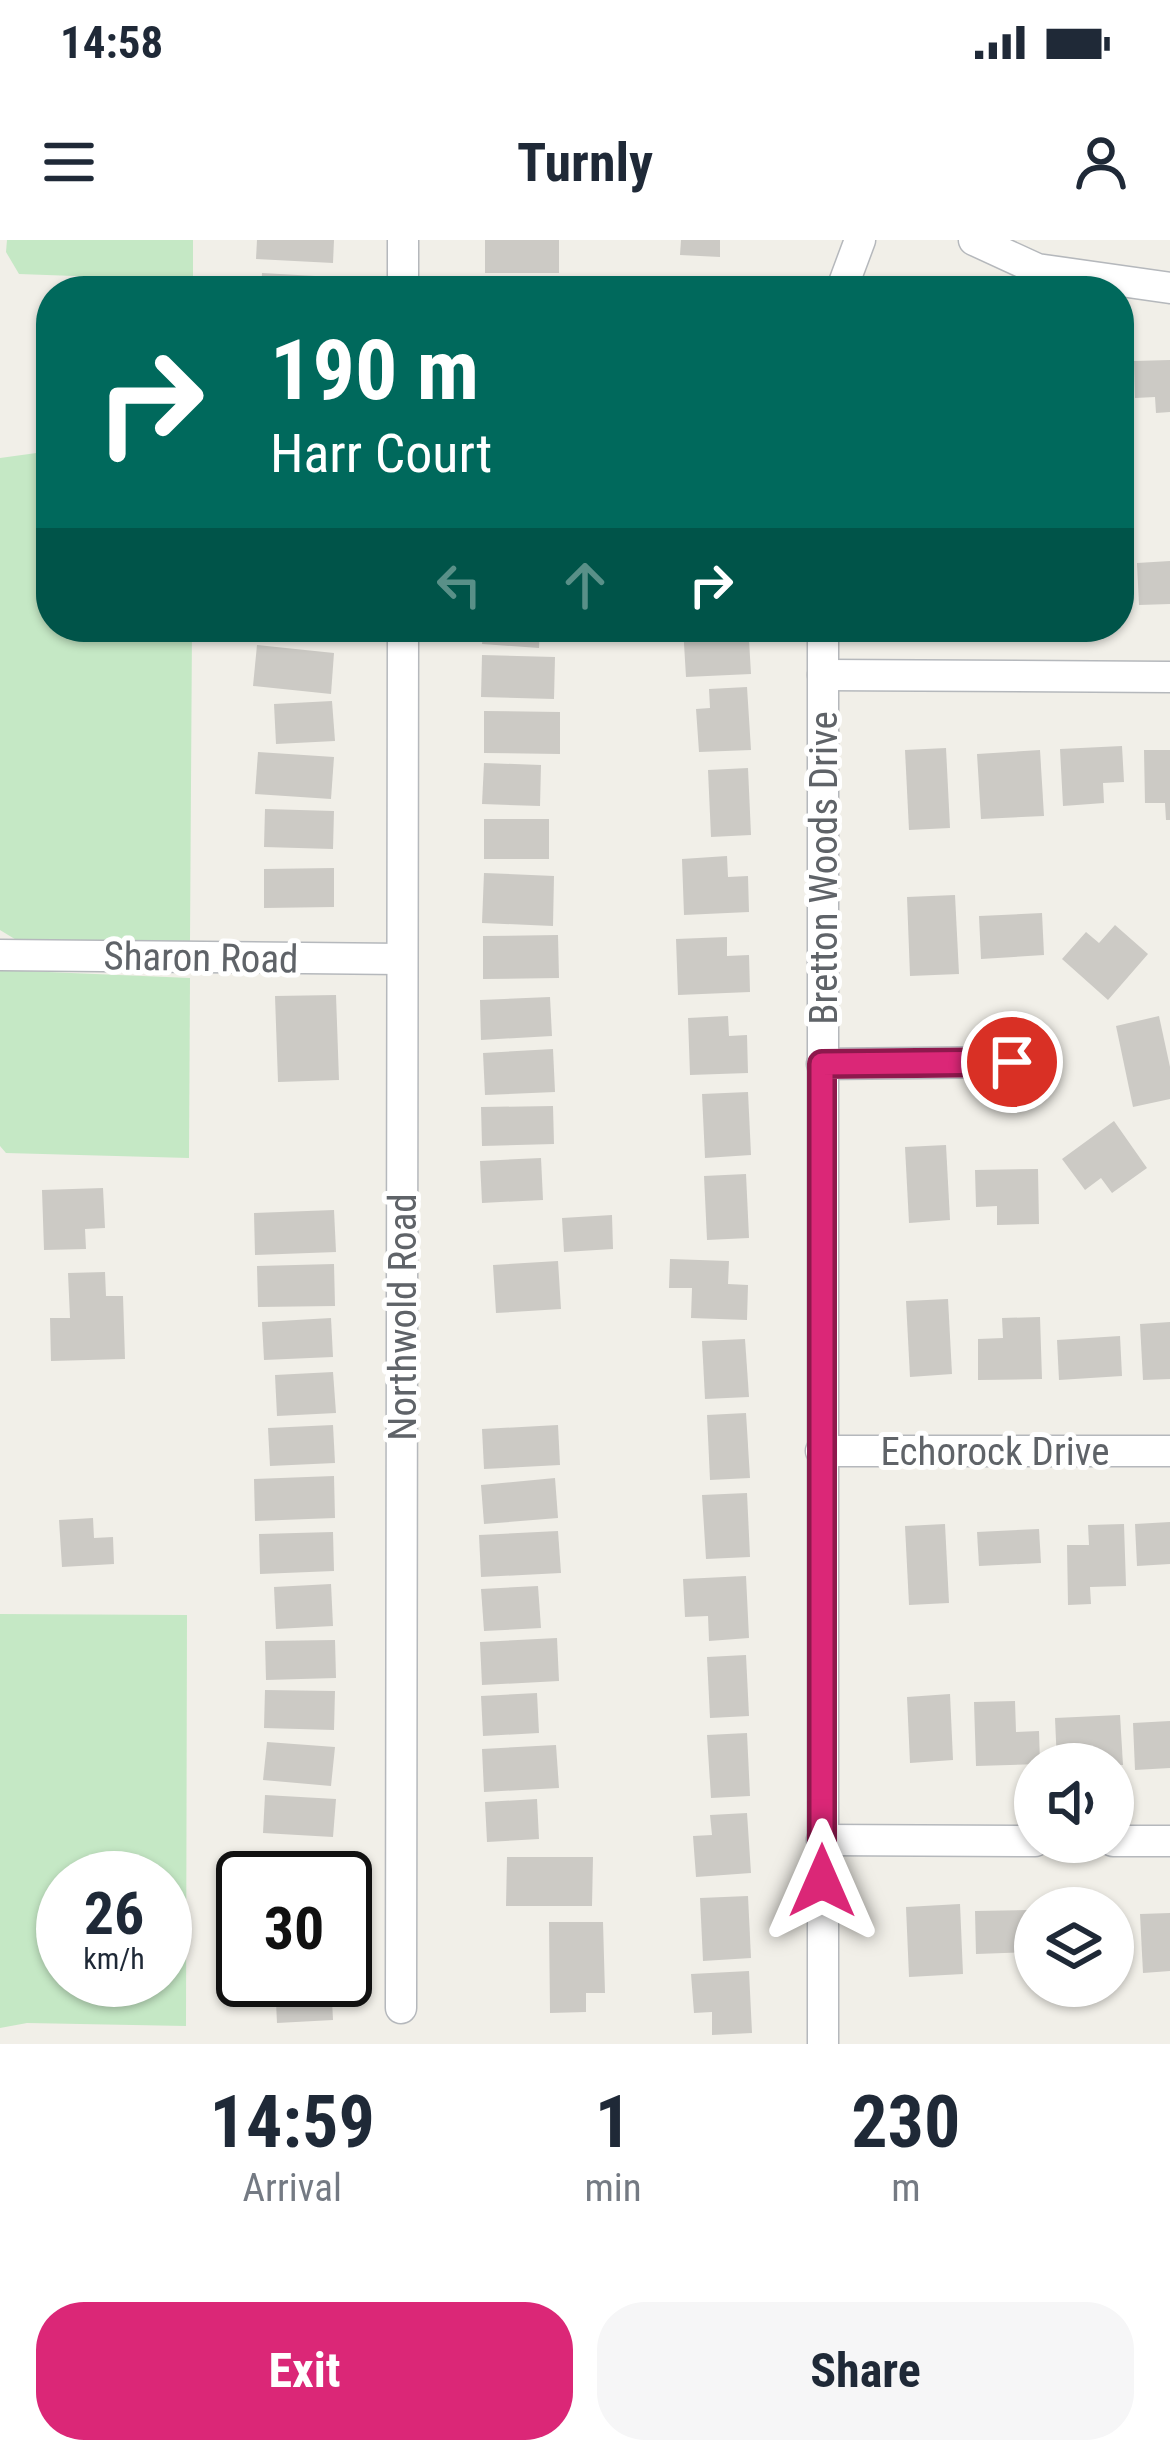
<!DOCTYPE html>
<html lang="en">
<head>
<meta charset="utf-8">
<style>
	:root { --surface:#fff; --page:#f6f6f7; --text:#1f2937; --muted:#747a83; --accent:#db2777 }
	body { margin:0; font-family:"Roboto Condensed",sans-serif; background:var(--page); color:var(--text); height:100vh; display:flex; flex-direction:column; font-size:45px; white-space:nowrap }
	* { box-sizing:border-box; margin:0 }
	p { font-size:39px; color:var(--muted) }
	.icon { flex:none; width:66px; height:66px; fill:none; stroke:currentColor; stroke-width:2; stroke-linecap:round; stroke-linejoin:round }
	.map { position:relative; height:1804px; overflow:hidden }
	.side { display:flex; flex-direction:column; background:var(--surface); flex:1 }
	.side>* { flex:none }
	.top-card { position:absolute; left:36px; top:36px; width:1098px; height:366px; border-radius:48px; box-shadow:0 3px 9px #0004; background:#00695c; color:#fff; overflow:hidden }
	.controls { position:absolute; left:1014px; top:1503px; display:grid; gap:24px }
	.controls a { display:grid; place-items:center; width:120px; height:120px; border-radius:50%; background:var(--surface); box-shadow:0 3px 9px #0004; font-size:60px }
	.speed { position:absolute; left:36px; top:1611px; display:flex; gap:24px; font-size:60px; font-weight:700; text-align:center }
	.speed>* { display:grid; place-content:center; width:156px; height:156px; border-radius:50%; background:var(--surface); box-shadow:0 3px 9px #0004; line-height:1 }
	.speed small { font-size:30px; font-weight:400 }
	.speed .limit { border:6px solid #111; border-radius:18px; background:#fff; color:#111 }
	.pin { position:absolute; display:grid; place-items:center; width:102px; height:102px; color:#fff; margin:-51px; border:6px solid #fff; border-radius:50%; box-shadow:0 3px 12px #0007 }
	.me { position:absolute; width:132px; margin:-66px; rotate:0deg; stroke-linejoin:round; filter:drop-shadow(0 0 9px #0008) }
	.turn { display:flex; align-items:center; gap:42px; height:252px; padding:0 36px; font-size:54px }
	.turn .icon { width:156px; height:156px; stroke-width:2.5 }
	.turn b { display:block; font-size:84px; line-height:102px }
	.lanes { display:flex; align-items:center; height:114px; padding:0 36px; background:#0003; justify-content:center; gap:60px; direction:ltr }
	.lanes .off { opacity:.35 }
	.eta { display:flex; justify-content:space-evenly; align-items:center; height:204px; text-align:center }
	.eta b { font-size:72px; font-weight:700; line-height:84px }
	.primary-button { display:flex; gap:24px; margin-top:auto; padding:24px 36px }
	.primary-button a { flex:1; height:138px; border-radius:48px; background:var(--accent); color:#fff; font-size:48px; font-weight:700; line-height:138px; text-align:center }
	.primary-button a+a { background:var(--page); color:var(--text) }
	.status { display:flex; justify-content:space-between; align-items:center; height:84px; padding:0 60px; background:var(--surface); direction:ltr }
	.status svg { height:33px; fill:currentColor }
	header { display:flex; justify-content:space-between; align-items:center; height:156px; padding:0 36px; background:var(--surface); font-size:54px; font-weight:700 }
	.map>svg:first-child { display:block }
</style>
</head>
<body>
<div class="status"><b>14:58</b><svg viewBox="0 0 49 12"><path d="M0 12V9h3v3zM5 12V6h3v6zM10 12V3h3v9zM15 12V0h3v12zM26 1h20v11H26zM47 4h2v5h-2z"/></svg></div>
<header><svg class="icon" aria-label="menu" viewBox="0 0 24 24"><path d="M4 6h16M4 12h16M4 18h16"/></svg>Turnly<svg class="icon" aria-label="person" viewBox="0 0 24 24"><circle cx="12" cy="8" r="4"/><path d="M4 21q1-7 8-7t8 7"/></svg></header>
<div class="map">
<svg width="1170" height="1804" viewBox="0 0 1170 1804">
	<rect width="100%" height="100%" fill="#f1efe8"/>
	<g fill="#c5e8c5" fill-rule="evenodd">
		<polygon points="7,0 193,0 193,51 185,40 19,34 6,12"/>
		<polygon points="51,211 51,387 192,387 190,701 18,701 0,690 0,218"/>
		<polygon points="0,730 190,738 189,918 6,913 0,906"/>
		<path d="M0,1374L187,1375L186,1786L27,1783L0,1788ZM63,1638H165V1740H63Z"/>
	</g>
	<g fill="#cccac5">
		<polygon points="257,0 334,0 333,23 256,19"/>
		<rect x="485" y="0" width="74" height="33"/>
		<polygon points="681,0 720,0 720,17 680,15"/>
		<polygon points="262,33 333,37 333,51 261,51"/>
		<rect x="485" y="44" width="55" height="7"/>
		<polygon points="51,86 51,127 39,128 36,87"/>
		<polygon points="1170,120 1170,172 1156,173 1155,157 1135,158 1134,121"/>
		<polygon points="1170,321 1170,364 1139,365 1137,323"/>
		<rect x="265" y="387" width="69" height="8"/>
		<polygon points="484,387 540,387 539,408 482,404"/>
		<polygon points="683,387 728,387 729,401 749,400 751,434 686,437"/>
		<polygon points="257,405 334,413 331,454 253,446"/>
		<polygon points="482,415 555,417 554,459 481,457"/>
		<polygon points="747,447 751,510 699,512 696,469 710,468 709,449"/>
		<polygon points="332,461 335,501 276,504 274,464"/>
		<polygon points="484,471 560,472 560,514 484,513"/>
		<polygon points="1122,506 1124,542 1103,543 1104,563 1063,566 1060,509"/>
		<polygon points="946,508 950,588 909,590 905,510"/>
		<polygon points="1040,510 1044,576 981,579 977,514"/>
		<polygon points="1144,510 1170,510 1170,580 1166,580 1165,563 1145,563"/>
		<polygon points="258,512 334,517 331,559 255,554"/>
		<polygon points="484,523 541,525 540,566 482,564"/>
		<polygon points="748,528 751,595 711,597 708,530"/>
		<polygon points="265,569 334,571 333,609 264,607"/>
		<rect x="484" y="579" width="65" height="40"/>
		<polygon points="727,616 728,637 748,636 749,672 684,675 682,619"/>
		<polygon points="334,628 334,667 264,668 264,629"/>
		<polygon points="484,633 554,636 553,686 482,683"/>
		<polygon points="955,655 959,734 910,736 907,657"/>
		<polygon points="1042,673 1044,715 981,719 979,676"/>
		<polygon points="1115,685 1148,714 1108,760 1062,719 1086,692 1099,703"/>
		<polygon points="558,695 559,738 483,739 483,696"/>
		<polygon points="727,697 727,716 749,715 750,752 678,755 676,699"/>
		<polygon points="336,755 339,840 278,842 275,756"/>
		<polygon points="550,757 552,796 481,800 480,760"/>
		<polygon points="728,776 729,796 747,795 748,833 690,835 688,778"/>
		<polygon points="1159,776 1170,827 1170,859 1133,867 1116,786"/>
		<polygon points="553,809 555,852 485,855 483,813"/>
		<polygon points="748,852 751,915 705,918 702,854"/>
		<polygon points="553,866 554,904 482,906 481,867"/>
		<polygon points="1114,881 1147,928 1112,953 1101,938 1085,950 1062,919"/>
		<polygon points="946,905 950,980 909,983 905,907"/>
		<polygon points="541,918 543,960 482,963 480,921"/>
		<polygon points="1038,929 1039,984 997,985 997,966 976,967 975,930"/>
		<polygon points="746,934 749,998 707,1000 704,936"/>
		<polygon points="103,948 105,988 85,989 86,1009 44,1010 42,950"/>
		<polygon points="334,970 336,1012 255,1015 254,973"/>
		<polygon points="612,975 613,1009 564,1012 562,978"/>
		<polygon points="670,1019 729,1021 728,1044 748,1045 747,1080 691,1078 692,1048 669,1048"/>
		<polygon points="558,1021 561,1069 496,1073 493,1025"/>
		<polygon points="334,1024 335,1066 258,1067 257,1026"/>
		<polygon points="105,1032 106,1056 123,1056 125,1119 51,1121 50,1078 70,1078 68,1033"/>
		<polygon points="948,1059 952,1134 910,1137 906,1061"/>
		<polygon points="1040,1077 1042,1139 978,1140 978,1099 1003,1098 1002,1078"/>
		<polygon points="331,1078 333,1117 264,1120 262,1082"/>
		<polygon points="1170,1082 1170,1139 1143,1140 1140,1084"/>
		<polygon points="1120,1096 1122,1136 1059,1140 1057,1100"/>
		<polygon points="745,1099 749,1157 705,1159 702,1101"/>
		<polygon points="333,1132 336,1173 277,1176 275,1135"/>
		<polygon points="746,1173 750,1238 710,1240 707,1175"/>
		<polygon points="333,1185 335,1223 270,1226 268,1188"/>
		<polygon points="558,1185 560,1225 484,1229 482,1189"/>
		<polygon points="334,1236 335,1278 255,1281 254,1239"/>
		<polygon points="555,1238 558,1278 484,1284 481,1245"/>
		<polygon points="747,1253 750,1317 706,1319 702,1255"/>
		<polygon points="93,1278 94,1298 113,1297 114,1324 62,1327 59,1280"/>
		<polygon points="1170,1282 1170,1324 1137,1326 1135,1284"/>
		<polygon points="945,1284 949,1363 909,1365 905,1286"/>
		<polygon points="1124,1284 1126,1346 1090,1347 1091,1364 1068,1365 1067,1305 1089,1305 1088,1285"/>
		<polygon points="1039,1289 1041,1323 979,1326 977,1292"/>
		<polygon points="558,1291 561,1333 481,1337 479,1295"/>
		<polygon points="333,1292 334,1331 260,1334 259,1294"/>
		<polygon points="746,1336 749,1398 709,1401 708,1376 685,1377 683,1339"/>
		<polygon points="331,1344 333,1386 276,1389 274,1347"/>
		<polygon points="538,1346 541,1388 484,1391 481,1349"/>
		<polygon points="557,1398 559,1441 482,1445 480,1402"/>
		<polygon points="335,1400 336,1438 266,1440 265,1401"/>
		<polygon points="746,1415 749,1476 710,1478 707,1417"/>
		<polygon points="265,1450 335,1451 334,1490 264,1488"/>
		<polygon points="537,1453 539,1493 483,1496 481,1456"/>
		<polygon points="950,1454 953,1520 910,1523 907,1457"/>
		<polygon points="1015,1461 1016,1492 1039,1491 1040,1524 976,1526 974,1462"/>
		<polygon points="1120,1475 1123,1525 1057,1524 1055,1478"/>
		<polygon points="1170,1481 1170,1528 1135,1530 1133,1483"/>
		<polygon points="747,1493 750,1556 711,1558 707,1495"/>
		<polygon points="267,1502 335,1507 331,1546 263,1540"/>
		<polygon points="556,1505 559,1548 484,1552 482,1509"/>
		<polygon points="265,1555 336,1559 333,1597 263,1593"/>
		<polygon points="537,1559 539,1599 487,1602 485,1562"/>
		<polygon points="747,1573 751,1633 696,1637 693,1596 712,1595 710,1575"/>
		<polygon points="333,1617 333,1638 263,1638 262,1620"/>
		<polygon points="507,1617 593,1617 592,1666 506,1666"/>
		<polygon points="748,1656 751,1718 703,1721 700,1658"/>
		<polygon points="960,1664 963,1734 909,1737 906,1667"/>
		<polygon points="1120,1668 1123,1720 1113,1720 1113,1669"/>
		<polygon points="1028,1670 1029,1712 976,1714 975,1671"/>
		<polygon points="1170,1673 1170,1731 1143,1733 1140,1674"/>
		<polygon points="549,1682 603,1682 605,1753 586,1753 586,1772 550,1773"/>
		<polygon points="749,1731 752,1793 712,1795 712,1772 694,1773 691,1734"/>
		<polygon points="290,1740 331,1740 333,1780 277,1783 275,1741"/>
	</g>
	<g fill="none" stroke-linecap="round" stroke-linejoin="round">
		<defs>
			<g id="street">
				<polyline points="974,0 1037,29 1170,48"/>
				<polyline points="403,51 403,0"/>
				<polyline points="841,51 860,0"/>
				<polyline points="823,435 1170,437"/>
				<polyline points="0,715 402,719"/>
				<polyline points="822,824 1012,822"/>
				<polyline points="821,1211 1170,1211"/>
				<polyline points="822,1600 1035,1601"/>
				<polyline points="1113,1601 1170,1601"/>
				<polyline points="401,1768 403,387"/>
				<polyline points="823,1804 823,387"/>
			</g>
		</defs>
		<use href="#street" stroke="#b5b8bc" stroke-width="33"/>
		<use href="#street" stroke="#fff" stroke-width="30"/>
	</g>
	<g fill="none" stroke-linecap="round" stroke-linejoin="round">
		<defs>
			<polyline id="route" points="822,1641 822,824 1012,822"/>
		</defs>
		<use href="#route" stroke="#8e194d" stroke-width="30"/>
		<use href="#route" stroke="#db2777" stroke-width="21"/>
	</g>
	<g text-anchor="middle" stroke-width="10" stroke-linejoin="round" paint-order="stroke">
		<g font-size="39" fill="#5f6368" stroke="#fff">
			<text transform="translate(823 628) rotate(-90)" y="14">Bretton Woods Drive</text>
			<text transform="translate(201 717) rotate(1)" y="14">Sharon Road</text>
			<text transform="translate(402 1077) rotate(-90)" y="14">Northwold Road</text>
			<text x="995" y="1225">Echorock Drive</text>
		</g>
	</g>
</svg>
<div class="controls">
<a><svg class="icon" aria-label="sound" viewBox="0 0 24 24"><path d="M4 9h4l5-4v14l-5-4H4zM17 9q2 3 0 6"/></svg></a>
<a><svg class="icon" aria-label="layers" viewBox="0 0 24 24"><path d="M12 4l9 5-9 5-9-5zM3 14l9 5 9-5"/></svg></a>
</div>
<div class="speed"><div>26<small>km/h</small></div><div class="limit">30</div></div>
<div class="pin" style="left:1012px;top:822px;background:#d93025"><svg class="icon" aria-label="arrive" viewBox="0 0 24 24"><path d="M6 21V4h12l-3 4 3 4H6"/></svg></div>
<svg class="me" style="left:822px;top:1641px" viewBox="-20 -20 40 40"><path d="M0-17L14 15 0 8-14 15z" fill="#db2777" stroke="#fff" stroke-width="4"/></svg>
<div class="top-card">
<div class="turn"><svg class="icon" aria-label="right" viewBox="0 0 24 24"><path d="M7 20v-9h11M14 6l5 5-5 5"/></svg><div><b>190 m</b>Harr Court</div></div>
<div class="lanes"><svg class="icon off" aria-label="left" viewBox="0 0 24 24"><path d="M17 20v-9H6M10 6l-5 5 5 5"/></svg><svg class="icon off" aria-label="ahead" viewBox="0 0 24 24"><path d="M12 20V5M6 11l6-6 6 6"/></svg><svg class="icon" aria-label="right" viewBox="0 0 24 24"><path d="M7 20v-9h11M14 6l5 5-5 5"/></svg></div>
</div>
</div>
<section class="side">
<div class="eta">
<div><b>14:59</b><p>Arrival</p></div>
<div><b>1</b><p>min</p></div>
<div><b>230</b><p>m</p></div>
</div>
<div class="primary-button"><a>Exit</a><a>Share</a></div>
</section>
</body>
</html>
